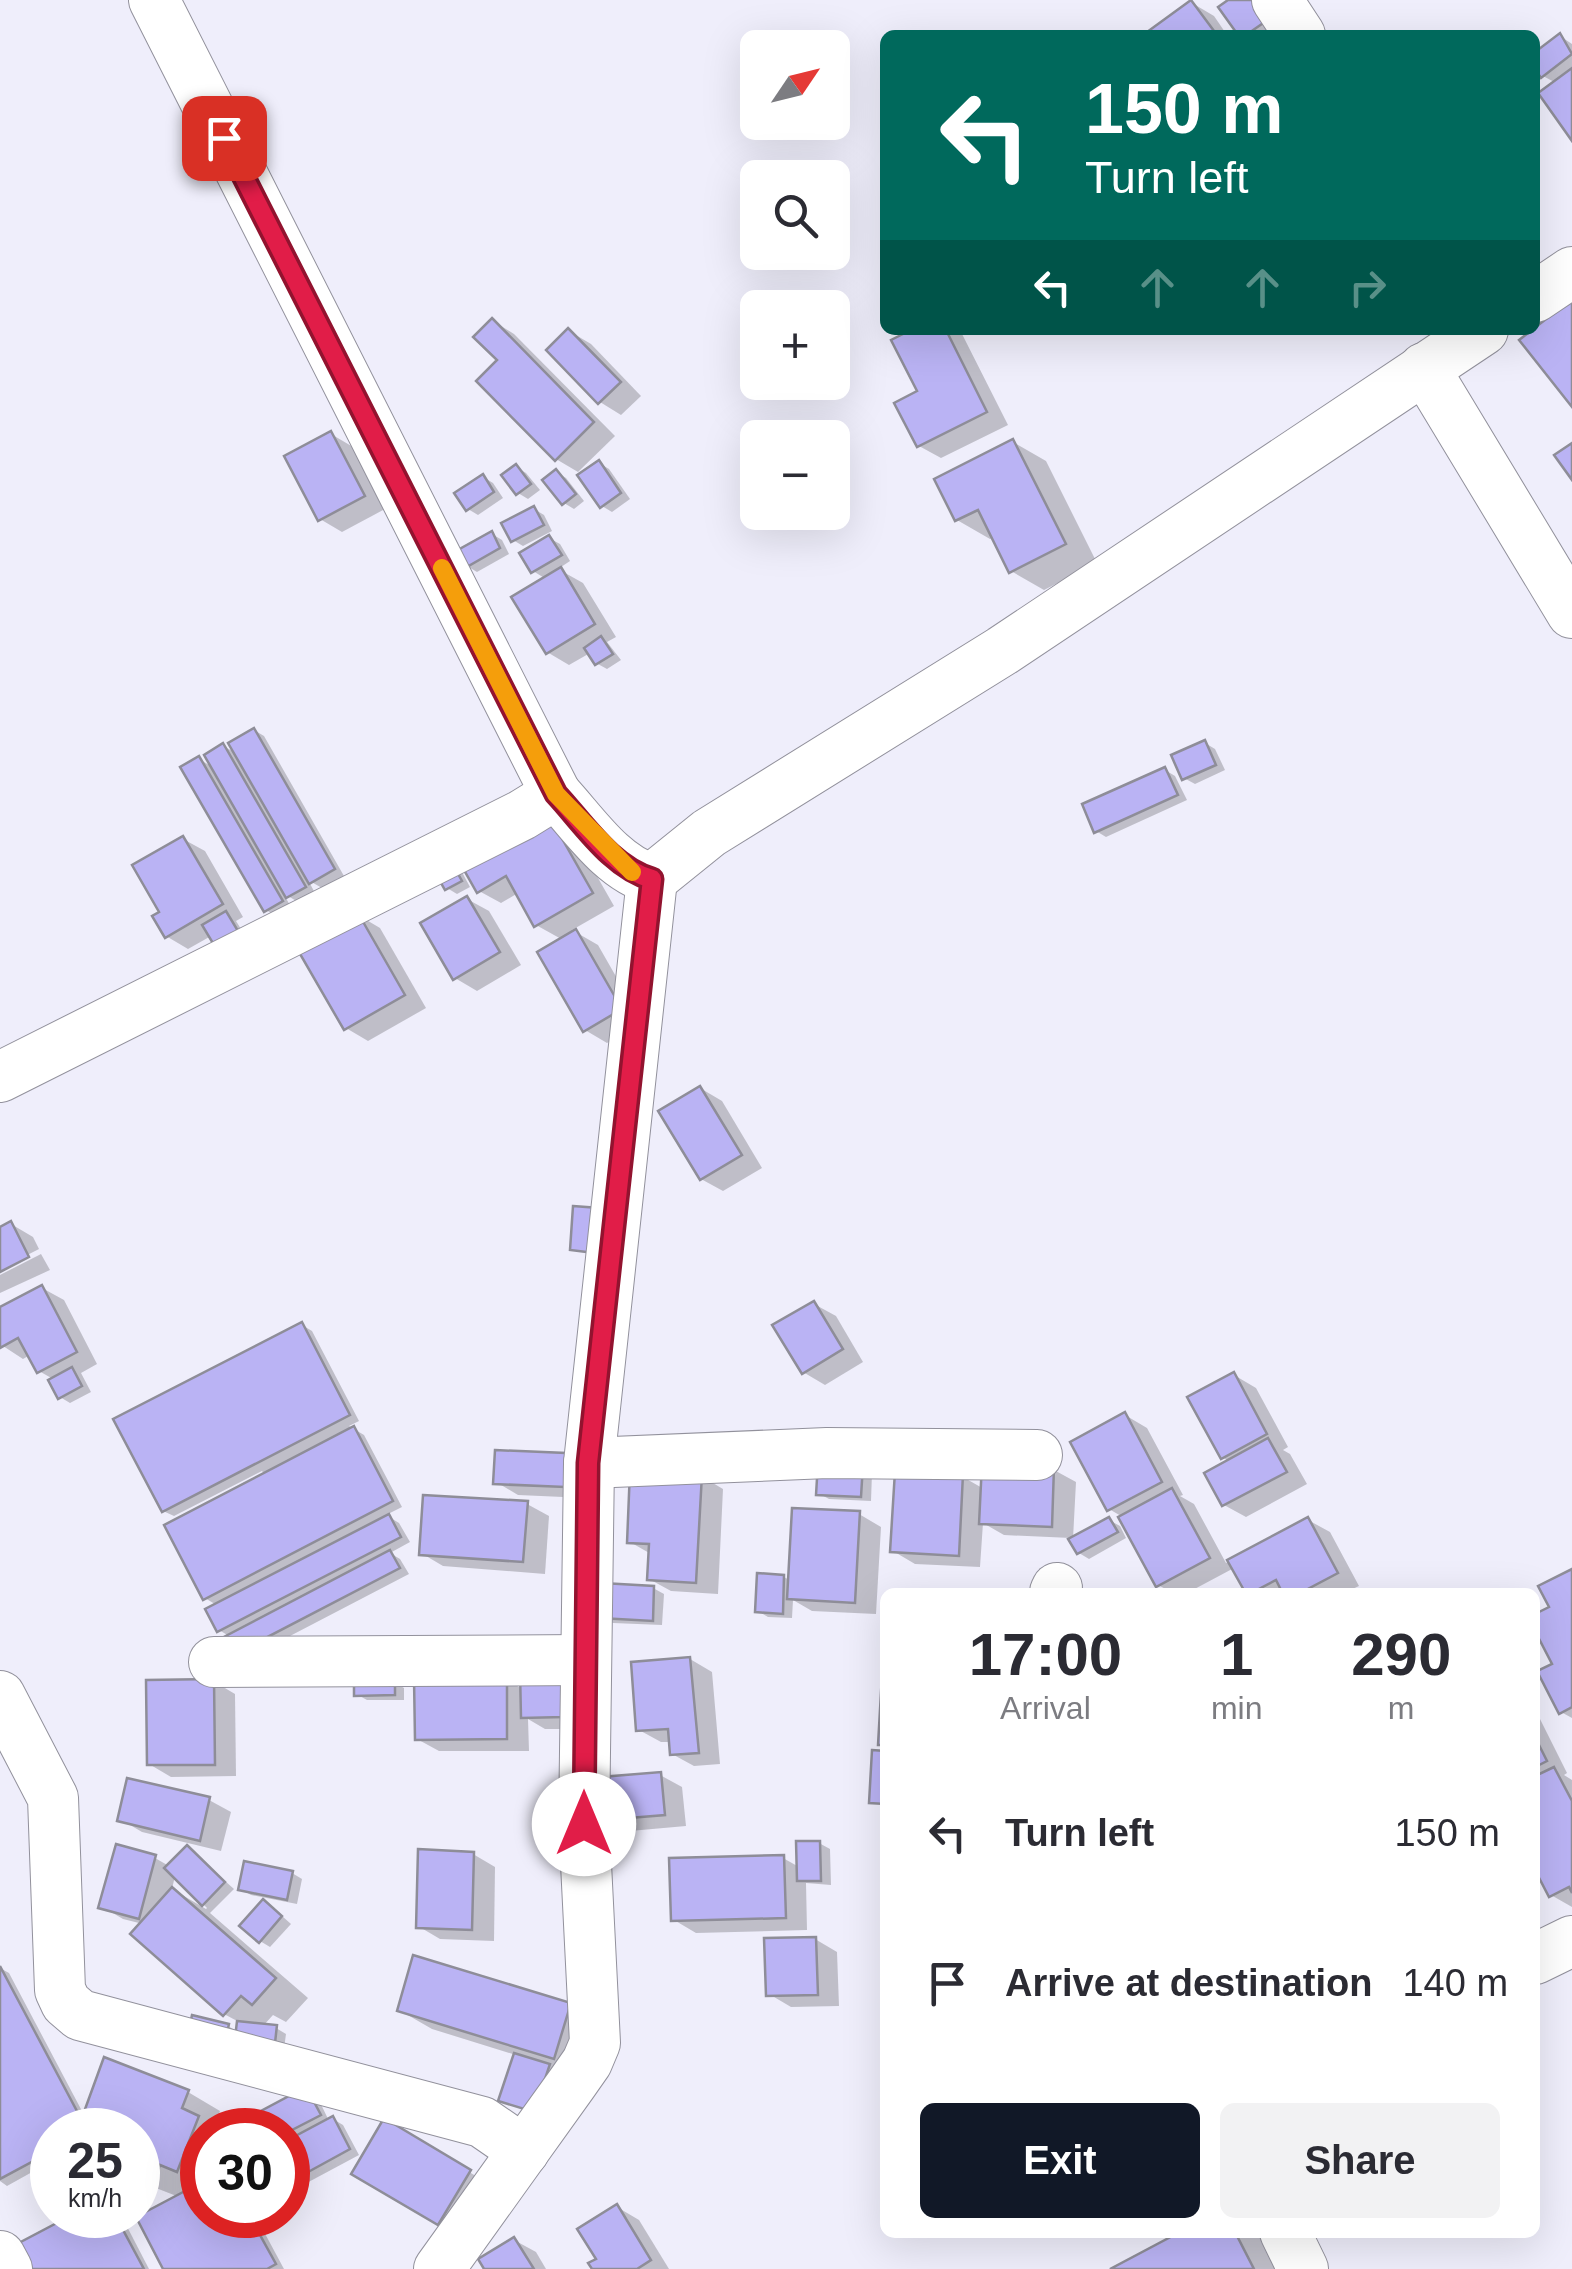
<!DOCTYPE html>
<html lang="en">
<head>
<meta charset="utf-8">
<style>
	:root { --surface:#fff; --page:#f2f2f3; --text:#2b2b33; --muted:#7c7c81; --accent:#111827 }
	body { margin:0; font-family:Helvetica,sans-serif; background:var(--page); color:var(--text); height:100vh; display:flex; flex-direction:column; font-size:38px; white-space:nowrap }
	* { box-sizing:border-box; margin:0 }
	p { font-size:32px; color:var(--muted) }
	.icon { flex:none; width:55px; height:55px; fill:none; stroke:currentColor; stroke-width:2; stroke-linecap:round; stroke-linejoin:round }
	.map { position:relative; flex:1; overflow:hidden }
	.drawer { position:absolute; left:880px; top:1588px; width:660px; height:650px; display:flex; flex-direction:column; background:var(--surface); border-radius:15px; box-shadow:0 10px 40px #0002 }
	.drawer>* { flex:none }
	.top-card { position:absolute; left:880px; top:30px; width:660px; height:305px; border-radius:15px; box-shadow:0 10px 40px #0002; background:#00695c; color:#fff; overflow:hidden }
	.needle { width:65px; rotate:55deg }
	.controls { position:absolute; left:740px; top:30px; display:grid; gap:20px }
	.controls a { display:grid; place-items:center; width:110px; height:110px; border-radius:15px; background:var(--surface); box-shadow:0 10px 40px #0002; font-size:50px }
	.speed { position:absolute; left:30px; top:2108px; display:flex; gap:20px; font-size:50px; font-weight:700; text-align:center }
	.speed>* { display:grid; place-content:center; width:130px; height:130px; border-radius:50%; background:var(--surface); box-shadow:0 10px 40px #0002; line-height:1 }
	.speed small { font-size:25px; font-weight:400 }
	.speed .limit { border:15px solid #d22; background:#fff; color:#111 }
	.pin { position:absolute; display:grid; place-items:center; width:85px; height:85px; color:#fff; margin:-42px; border-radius:20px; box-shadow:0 5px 15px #0006 }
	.me { position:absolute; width:110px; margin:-55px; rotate:0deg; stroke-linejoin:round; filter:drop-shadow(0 0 8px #0008) }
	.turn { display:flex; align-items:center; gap:35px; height:210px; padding:0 40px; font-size:45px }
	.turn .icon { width:130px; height:130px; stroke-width:2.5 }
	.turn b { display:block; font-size:70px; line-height:85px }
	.lanes { display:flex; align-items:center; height:95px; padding:0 40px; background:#0003; justify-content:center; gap:50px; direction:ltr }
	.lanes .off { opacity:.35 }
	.eta { display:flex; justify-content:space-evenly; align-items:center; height:170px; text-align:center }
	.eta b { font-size:60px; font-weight:600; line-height:70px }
	.primary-button { display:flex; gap:20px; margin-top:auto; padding:20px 40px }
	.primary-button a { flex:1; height:115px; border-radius:15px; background:var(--accent); color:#fff; font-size:40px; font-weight:600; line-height:115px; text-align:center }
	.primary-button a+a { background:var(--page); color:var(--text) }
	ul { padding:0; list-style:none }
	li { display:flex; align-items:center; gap:30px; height:150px; padding:0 40px }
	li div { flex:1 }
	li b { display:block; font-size:38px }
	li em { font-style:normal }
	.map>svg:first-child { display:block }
</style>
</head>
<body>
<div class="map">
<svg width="1572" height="2269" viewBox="0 0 1572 2269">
	<rect width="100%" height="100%" fill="#efeefb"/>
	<g fill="#0003" fill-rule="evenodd">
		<polygon points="1232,0 1286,35 1241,35"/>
		<polygon points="1192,3 1214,16 1227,35 1153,35"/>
		<polygon points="1560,36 1572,44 1572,68 1569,70 1572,71 1572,137 1556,83 1543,76 1535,65 1535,55"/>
		<polygon points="493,321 514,334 615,436 578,472 556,459 500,360"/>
		<polygon points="916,330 961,332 1008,425 941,458 919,446 921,392"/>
		<polygon points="569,331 591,344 641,396 621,415 600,402"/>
		<polygon points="331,434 353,447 385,509 342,532 320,519"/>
		<polygon points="1013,442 1046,461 1097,563 1044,590 1011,571 994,537 990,539 957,520"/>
		<polygon points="599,463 609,469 630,499 612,512 602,506"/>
		<polygon points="516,467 526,473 540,490 528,499 518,493"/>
		<polygon points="556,472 566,478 584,501 574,509 564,503"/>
		<polygon points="483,477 493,483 503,498 478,515 468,509"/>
		<polygon points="534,509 544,515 552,531 523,546 513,540"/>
		<polygon points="492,534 502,540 509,554 477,572 467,566"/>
		<polygon points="549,538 560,544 570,561 558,569 583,583 616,637 607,642 621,660 607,669 596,663 590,653 569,665 547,652 546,579 533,571"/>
		<polygon points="254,730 264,736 344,876 322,888 308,880 315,893 298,902 283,893 291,907 276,916 266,910 199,759 214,768 223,746 238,754"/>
		<polygon points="1205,743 1215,749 1225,770 1195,784 1184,778"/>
		<polygon points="1165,770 1175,776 1187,800 1106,837 1096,831"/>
		<polygon points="574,836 614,906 572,930 598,945 642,1022 607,1043 585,1030 563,940 536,925 518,893 501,903 479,891 462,862"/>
		<polygon points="183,839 205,851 243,917 236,921 249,942 211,936 188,949 166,936 163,913"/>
		<polygon points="452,868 463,874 470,887 457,894 447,888"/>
		<polygon points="467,899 489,911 521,965 477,991 455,978"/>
		<polygon points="358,915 380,928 426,1008 368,1041 346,1028"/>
		<polygon points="700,1088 722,1101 762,1168 723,1191 701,1179"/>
		<polygon points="11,1224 33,1237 39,1249 0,1269 0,1229"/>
		<polygon points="41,1254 50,1270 0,1293 0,1275"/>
		<polygon points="42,1288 64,1300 97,1364 81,1373 91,1392 70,1403 60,1397 53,1379 39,1371 30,1355 23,1359 0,1344 0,1309"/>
		<polygon points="814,1304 836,1316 863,1362 825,1385 803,1372"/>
		<polygon points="302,1325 312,1331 359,1421 349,1426 364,1435 402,1507 386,1515 399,1523 410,1542 390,1553 400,1559 409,1574 242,1661 229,1636 219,1630 218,1606 205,1598 265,1475 262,1471 174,1516 163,1511"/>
		<polygon points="1234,1375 1256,1388 1288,1447 1283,1450 1290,1454 1307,1484 1246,1517 1224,1505 1230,1462 1222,1457"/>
		<polygon points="1125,1415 1147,1428 1183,1495 1180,1496 1194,1504 1226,1563 1308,1520 1330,1532 1359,1586 1346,1592 1247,1592 1234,1568 1189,1592 1171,1592 1158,1585 1121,1516 1109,1509"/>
		<polygon points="565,1455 586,1498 518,1495 496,1482"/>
		<polygon points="1054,1470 1076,1482 1073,1539 1109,1520 1120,1526 1126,1538 1089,1559 1079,1553 1071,1538 1004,1535 983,1523 980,1567 915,1564 893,1551 963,1477 984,1489"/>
		<polygon points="872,1473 871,1501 829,1499 818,1493"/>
		<polygon points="701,1476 723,1489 718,1594 671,1591 649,1579 651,1554 630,1542"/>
		<polygon points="527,1504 549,1516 545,1574 443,1566 421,1553"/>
		<polygon points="859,1514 881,1527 876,1614 812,1611 793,1600 792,1618 768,1617 758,1611 784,1577 791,1581"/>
		<polygon points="1572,1572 1572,1718 1561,1712 1555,1665 1535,1625 1535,1617 1552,1608"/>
		<polygon points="653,1588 664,1594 662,1625 613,1623 603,1617"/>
		<polygon points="690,1659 712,1672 720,1764 694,1766 672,1754 671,1742 661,1742 639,1730"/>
		<polygon points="506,1679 586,1729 545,1729 528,1719 529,1751 439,1751 417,1739"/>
		<polygon points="213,1681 235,1694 236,1776 171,1777 149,1764"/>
		<polygon points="394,1682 404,1688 404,1700 367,1700 356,1694"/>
		<polygon points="1535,1709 1567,1773 1564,1775 1572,1780 1572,1907 1551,1895 1535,1864"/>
		<polygon points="660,1775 682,1787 686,1826 630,1831 607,1818"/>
		<polygon points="209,1800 231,1812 221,1851 142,1832 120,1819"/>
		<polygon points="819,1843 830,1849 831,1885 806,1883 807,1930 696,1933 674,1920 783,1858 799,1867"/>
		<path d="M188,1848L234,1889L210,1913L308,1998L286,2022L273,2015L263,2026L276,2028L286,2034L283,2056L201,2038L228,2026L238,2032L239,2022L224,2014L143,1924L123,1919L101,1906L155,1858L169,1866ZM175,1876L207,1908L206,1909L172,1889Z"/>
		<polygon points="473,1854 495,1867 494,1941 440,1939 418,1926"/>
		<polygon points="292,1873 302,1879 297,1904 251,1895 241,1889"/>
		<polygon points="273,1908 291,1924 270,1947 260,1941"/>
		<polygon points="815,1939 837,1952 839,2006 791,2007 769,1994"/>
		<polygon points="0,1968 9,1973 92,2130 52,2130 52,2161 7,2186 0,2181"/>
		<polygon points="570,2005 603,2024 544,2116 501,2100 516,2055 432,2029 399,2010"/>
		<polygon points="188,2092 220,2111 214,2127 219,2130 202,2130 202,2215 255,2215 284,2269 166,2269 179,2197 138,2181 138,2130 100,2130 104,2120 87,2110"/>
		<polygon points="317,2096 329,2121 333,2119 343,2125 359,2155 288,2193 288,2130"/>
		<polygon points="385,2122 491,2185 461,2236 355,2173"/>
		<polygon points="617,2207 639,2220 669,2269 594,2269"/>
		<polygon points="77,2215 121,2215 149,2269 31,2269"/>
		<polygon points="1185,2232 1258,2232 1266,2237 1283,2269 1116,2269"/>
		<polygon points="514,2240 536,2252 546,2269 487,2269"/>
	</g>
	<g fill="#bab3f4" stroke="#8e8d98" stroke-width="2.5">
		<polygon points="1191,0 1217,35 1149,35 1147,32"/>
		<polygon points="1228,0 1255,0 1269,19 1246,35 1238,35 1218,7"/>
		<polygon points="1560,33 1572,54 1541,78 1535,69 1535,52"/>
		<polygon points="1572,68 1572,141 1538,93"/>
		<polygon points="1572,299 1572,407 1519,340"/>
		<polygon points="492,318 594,422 555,461 476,381 497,360 473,337"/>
		<polygon points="568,328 621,382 598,404 546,350"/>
		<polygon points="911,330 946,330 987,412 917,447 894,403 917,391 891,340"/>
		<polygon points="331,431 365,496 318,521 284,456"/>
		<polygon points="1013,439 1066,544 1009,573 978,510 955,521 934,479"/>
		<polygon points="1572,443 1572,480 1554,455"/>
		<polygon points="599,460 621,493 600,508 577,475"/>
		<polygon points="516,464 531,484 516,495 501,475"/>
		<polygon points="556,469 576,494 562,505 542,480"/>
		<polygon points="483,474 494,492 466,511 454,493"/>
		<polygon points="534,506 544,525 511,542 501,523"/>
		<polygon points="492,531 500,548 465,568 456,551"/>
		<polygon points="549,535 562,555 531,573 519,553"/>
		<polygon points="561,567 595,624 546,654 511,597"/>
		<polygon points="601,636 613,654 595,665 584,648"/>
		<polygon points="254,728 335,869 309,884 228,743"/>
		<polygon points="1205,740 1216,765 1182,780 1171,755"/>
		<polygon points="223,743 306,887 286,898 204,755"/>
		<polygon points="199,756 283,901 264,912 180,767"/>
		<polygon points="1165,767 1178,795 1094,833 1082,804"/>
		<polygon points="552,821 593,893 534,927 506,876 477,893 459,861"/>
		<polygon points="183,836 223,904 165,938 152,916 159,912 132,865"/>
		<polygon points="453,865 462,881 445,890 436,874"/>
		<polygon points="467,896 500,952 453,980 420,923"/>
		<polygon points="226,911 241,936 217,950 202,925"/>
		<polygon points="358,913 405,995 344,1030 296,947"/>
		<polygon points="576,929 622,1009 583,1032 537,952"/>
		<polygon points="700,1086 742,1155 700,1180 658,1111"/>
		<polygon points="573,1206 599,1208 595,1253 570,1250"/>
		<polygon points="11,1221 29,1257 0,1272 0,1227"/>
		<polygon points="42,1285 77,1352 37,1373 18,1338 0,1348 0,1307"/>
		<polygon points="814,1301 843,1349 802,1374 772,1325"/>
		<polygon points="302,1322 350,1415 162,1512 113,1419"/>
		<polygon points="72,1367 82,1386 58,1399 48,1380"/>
		<polygon points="1234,1372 1267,1434 1221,1459 1187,1397"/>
		<polygon points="1125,1412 1162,1482 1107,1511 1070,1442"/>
		<polygon points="354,1426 393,1501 203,1600 164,1525"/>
		<polygon points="1268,1438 1287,1472 1222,1506 1204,1473"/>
		<polygon points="495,1450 566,1453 565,1487 493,1484"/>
		<polygon points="818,1462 863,1464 861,1497 816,1495"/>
		<polygon points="982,1463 1054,1467 1052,1527 979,1524"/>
		<polygon points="630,1470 702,1474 696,1583 647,1580 649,1544 627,1543"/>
		<polygon points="895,1471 963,1474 959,1556 890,1552"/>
		<polygon points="1172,1488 1210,1558 1156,1587 1118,1517"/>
		<polygon points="423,1495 528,1501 523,1562 419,1555"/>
		<polygon points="792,1508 860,1511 855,1603 787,1599"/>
		<polygon points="389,1514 401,1537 217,1632 205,1609"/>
		<polygon points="1109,1517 1118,1532 1077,1554 1068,1539"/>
		<polygon points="1308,1517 1338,1573 1302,1592 1282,1592 1276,1580 1253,1592 1245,1592 1227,1560"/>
		<polygon points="390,1550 400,1568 229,1657 220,1639"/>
		<polygon points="1572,1569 1572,1707 1559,1714 1537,1671 1552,1664 1535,1631 1535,1614 1549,1607 1538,1586"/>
		<polygon points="757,1573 784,1575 783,1614 755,1612"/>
		<polygon points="602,1583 654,1586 653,1621 600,1618"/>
		<polygon points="690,1657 699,1753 670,1755 668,1729 636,1731 631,1662"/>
		<polygon points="883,1657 885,1657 885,1745 878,1745"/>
		<polygon points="520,1671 564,1671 564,1717 521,1718"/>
		<polygon points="507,1677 507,1739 415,1740 414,1678"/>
		<polygon points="214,1679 215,1765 147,1765 146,1680"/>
		<polygon points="395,1679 395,1695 354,1696 354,1680"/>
		<polygon points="1535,1737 1547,1761 1535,1767"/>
		<polygon points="872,1750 885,1751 885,1804 869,1803"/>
		<polygon points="1554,1767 1572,1801 1572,1893 1569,1887 1549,1897 1535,1870 1535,1776"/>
		<polygon points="661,1772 665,1815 605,1820 601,1777"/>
		<polygon points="127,1778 210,1797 200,1841 117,1821"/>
		<polygon points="796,1841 820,1841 821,1881 797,1881"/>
		<polygon points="116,1844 156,1855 139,1919 98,1908"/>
		<polygon points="187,1845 225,1882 202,1906 164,1868"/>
		<polygon points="418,1849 474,1852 472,1930 416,1928"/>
		<polygon points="784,1855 786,1918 671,1921 669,1858"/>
		<polygon points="244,1861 293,1871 287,1900 238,1890"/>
		<polygon points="172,1887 276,1978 252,2005 241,1996 223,2016 130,1934"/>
		<polygon points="263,1899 282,1916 259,1943 239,1926"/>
		<polygon points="816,1937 818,1995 766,1996 764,1938"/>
		<polygon points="413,1955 571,2003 554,2059 397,2011"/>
		<polygon points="0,1966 87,2130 52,2130 52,2151 0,2179"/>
		<polygon points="192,2015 229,2024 225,2042 188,2034"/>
		<polygon points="237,2021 277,2025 274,2052 234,2047"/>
		<polygon points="514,2053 550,2064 534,2112 498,2101"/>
		<polygon points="104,2057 189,2090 182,2108 199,2116 177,2172 160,2165 153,2183 138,2177 138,2130 97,2130 102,2118 84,2112"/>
		<polygon points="306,2087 321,2115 288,2132 225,2130"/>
		<polygon points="333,2116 350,2149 288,2183 288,2140"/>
		<polygon points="384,2118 471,2170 438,2225 351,2174"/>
		<polygon points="202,2182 202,2215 249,2215 276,2264 267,2269 163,2269 136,2217"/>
		<polygon points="617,2204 651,2260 637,2269 592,2269 588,2263 596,2259 577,2229"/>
		<polygon points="72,2215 115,2215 144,2269 28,2269 15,2245"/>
		<polygon points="1180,2232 1235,2232 1254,2269 1110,2269"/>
		<polygon points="514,2237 534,2269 484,2269 478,2259"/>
	</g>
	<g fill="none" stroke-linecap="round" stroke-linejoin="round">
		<defs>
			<g id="minor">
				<polyline points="154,0 556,794"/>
				<polyline points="1277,0 1300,35"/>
				<polyline points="1535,297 1572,272"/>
				<polyline points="1424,368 1572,613"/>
				<path d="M0,1077L522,815L556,794C583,823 612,868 652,879L709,833L1002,651L1483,330"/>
				<polyline points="589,1463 827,1453 1037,1455"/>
				<polyline points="1055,1592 1057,1588"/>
				<polyline points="214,1662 586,1660"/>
				<polyline points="0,1696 53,1798 60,1990 66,2003 80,2015 482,2122 524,2151"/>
				<polyline points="1535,1959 1572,1941"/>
				<polyline points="1285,2232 1303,2269"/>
				<polyline points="0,2256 7,2269"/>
				<polyline points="439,2269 573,2082 587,2062 595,2043 584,1824 589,1463 652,879"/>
			</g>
		</defs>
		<use href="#minor" stroke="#92919c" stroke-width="52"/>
		<use href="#minor" stroke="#fff" stroke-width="50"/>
	</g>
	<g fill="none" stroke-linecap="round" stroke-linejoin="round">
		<defs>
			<path id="route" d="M224,138L556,794C583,823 612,868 652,879L588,1463L584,1824"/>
		</defs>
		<use href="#route" stroke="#92132f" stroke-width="25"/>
		<use href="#route" stroke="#e11d48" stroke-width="18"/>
		<polyline stroke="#f59e0b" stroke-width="18" points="442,568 556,794 632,872"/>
	</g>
</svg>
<div class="controls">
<a><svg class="needle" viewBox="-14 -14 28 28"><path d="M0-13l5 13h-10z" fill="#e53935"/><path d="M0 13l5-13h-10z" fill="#7c7c81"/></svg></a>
<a><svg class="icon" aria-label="search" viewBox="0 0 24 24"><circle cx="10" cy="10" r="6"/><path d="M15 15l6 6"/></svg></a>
<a>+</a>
<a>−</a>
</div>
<div class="speed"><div>25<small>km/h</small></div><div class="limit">30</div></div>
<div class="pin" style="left:224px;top:138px;background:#d93025"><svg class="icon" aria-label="arrive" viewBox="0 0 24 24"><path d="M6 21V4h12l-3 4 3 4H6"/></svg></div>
<svg class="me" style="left:584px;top:1824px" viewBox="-20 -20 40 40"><circle r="19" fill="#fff"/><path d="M0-13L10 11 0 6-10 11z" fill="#e11d48"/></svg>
<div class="top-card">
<div class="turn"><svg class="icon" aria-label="left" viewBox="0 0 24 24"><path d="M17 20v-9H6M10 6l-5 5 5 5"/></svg><div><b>150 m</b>Turn left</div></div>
<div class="lanes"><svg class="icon" aria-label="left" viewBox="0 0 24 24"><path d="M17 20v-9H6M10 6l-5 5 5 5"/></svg><svg class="icon off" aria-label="ahead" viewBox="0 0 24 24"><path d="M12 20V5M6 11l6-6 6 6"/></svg><svg class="icon off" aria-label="ahead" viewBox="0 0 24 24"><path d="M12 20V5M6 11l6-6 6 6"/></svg><svg class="icon off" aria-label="right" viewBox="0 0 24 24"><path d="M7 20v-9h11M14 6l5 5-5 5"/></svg></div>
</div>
<section class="drawer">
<div class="eta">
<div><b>17:00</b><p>Arrival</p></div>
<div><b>1</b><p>min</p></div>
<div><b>290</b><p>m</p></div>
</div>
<ul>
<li><svg class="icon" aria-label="left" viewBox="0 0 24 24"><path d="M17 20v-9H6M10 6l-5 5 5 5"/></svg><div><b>Turn left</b></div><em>150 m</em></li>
<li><svg class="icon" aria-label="arrive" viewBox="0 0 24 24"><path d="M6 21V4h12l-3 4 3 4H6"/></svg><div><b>Arrive at destination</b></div><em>140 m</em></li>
</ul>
<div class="primary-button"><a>Exit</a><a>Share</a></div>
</section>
</div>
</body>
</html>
